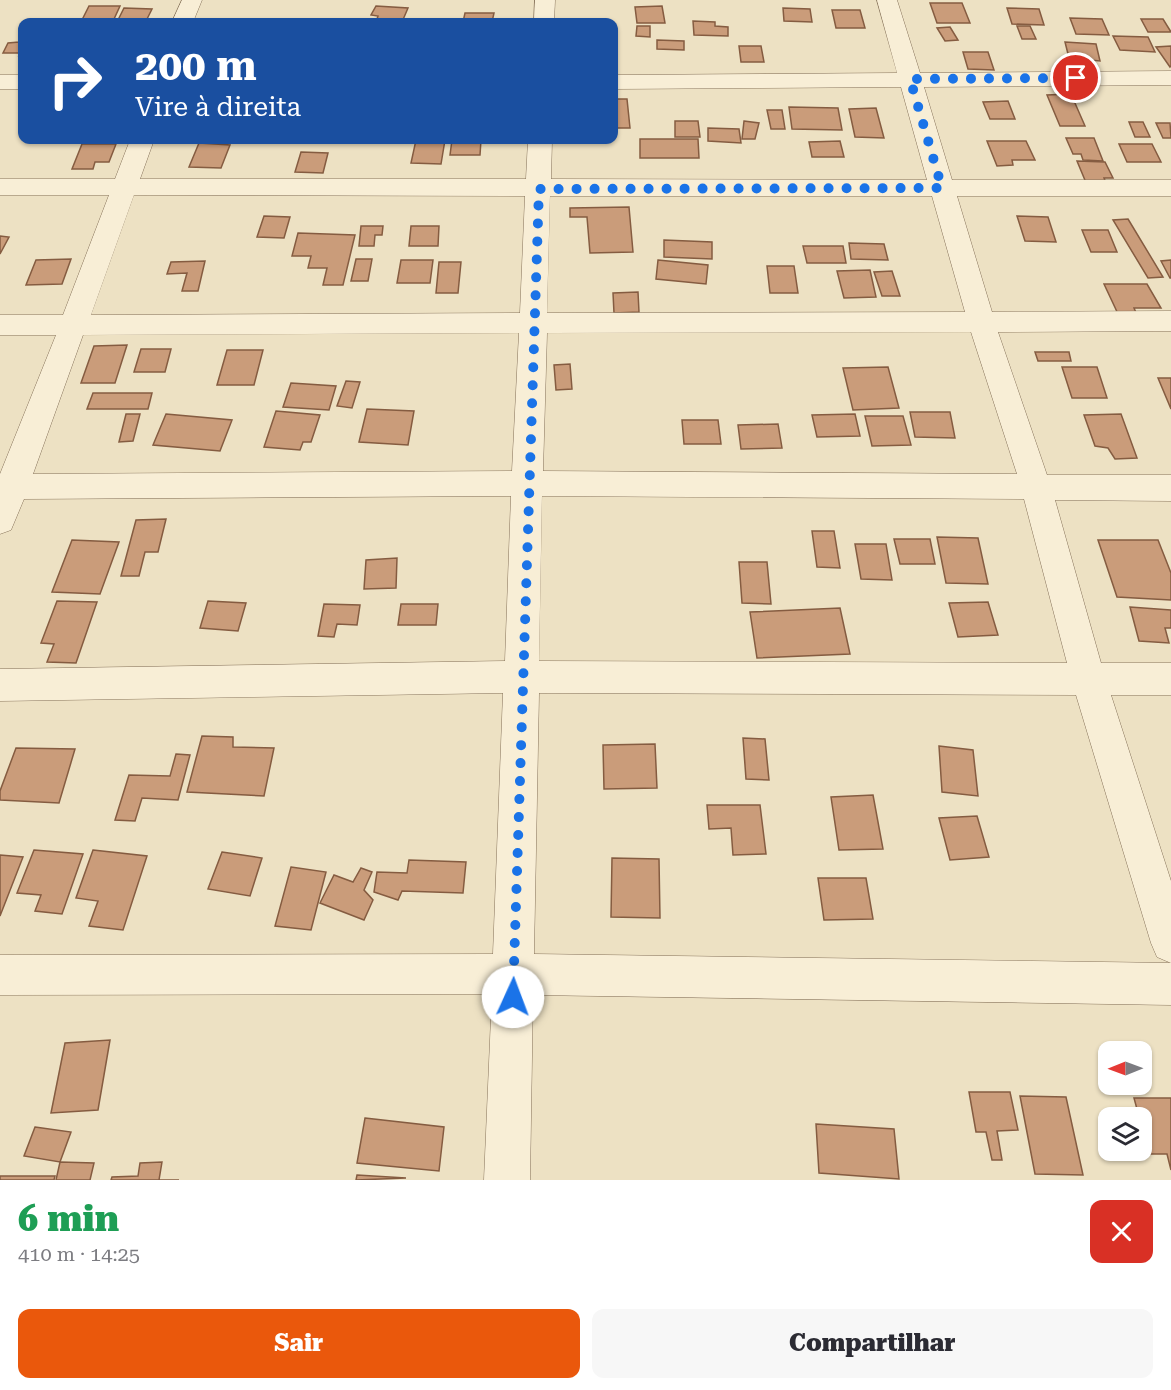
<!DOCTYPE html>
<html lang="pt">
<head>
<meta charset="utf-8">
<style>
	:root { --surface:#fff; --page:#f7f7f7; --text:#2b2b33; --muted:#7c7c81; --accent:#ea580c }
	body { margin:0; font-family:"Roboto Serif",serif; background:var(--page); color:var(--text); height:100vh; display:flex; flex-direction:column; font-size:22px; white-space:nowrap }
	* { box-sizing:border-box; margin:0 }
	p { font-size:20px; color:var(--muted) }
	.icon { flex:none; width:33px; height:33px; fill:none; stroke:currentColor; stroke-width:2; stroke-linecap:round; stroke-linejoin:round }
	.map { position:relative; height:1180px; overflow:hidden }
	.sheet { display:flex; flex-direction:column; background:var(--surface); flex:1 }
	.sheet>* { flex:none }
	.hud { position:absolute; left:18px; top:18px; width:600px; height:126px; border-radius:12px; box-shadow:0 2px 4px #0004; background:#1a4fa0; color:#fff; overflow:hidden }
	.needle { width:39px; rotate:269deg }
	.tools { position:absolute; left:1098px; top:1041px; display:grid; gap:12px }
	.tools a { display:grid; place-items:center; width:54px; height:54px; border-radius:12px; background:var(--surface); box-shadow:0 2px 4px #0004; font-size:30px }
	.pin { position:absolute; display:grid; place-items:center; width:51px; height:51px; color:#fff; margin:-26px; border:3px solid #fff; border-radius:50%; box-shadow:0 2px 6px #0007 }
	.me { position:absolute; width:66px; margin:-33px; rotate:2deg; stroke-linejoin:round; filter:drop-shadow(0 0 4px #0008) }
	.turn { display:flex; align-items:center; gap:21px; height:126px; padding:0 18px; font-size:27px }
	.turn .icon { width:78px; height:78px; stroke-width:2.5 }
	.turn b { display:block; font-size:42px; line-height:51px }
	.round { display:grid; place-items:center; flex:none; width:63px; height:63px; border-radius:12px; background:var(--page) }
	.head { display:flex; align-items:center; justify-content:space-between; height:102px; padding:0 18px }
	h1 { font-size:36px; font-weight:800; line-height:45px; color:#1e9e55 }
	.cta { display:flex; gap:12px; margin-top:auto; padding:12px 18px }
	.cta a { flex:1; height:69px; border-radius:12px; background:var(--accent); color:#fff; font-size:24px; font-weight:800; line-height:69px; text-align:center }
	.cta a+a { background:var(--page); color:var(--text) }
	.map>svg:first-child { display:block }
</style>
</head>
<body>
<div class="map">
<svg width="1171" height="1180" viewBox="0 0 1171 1180">
	<rect width="100%" height="100%" fill="#ede1c3"/>
	<g fill="#ca9c7a" stroke="#855c41" stroke-width="1.5">
		<polygon points="930,3 962,3 970,23 937,23"/>
		<polygon points="89,6 120,6 114,19 82,20"/>
		<polygon points="376,6 408,8 402,22 376,22 378,16 371,15"/>
		<polygon points="662,6 665,23 637,23 635,7"/>
		<polygon points="124,8 152,9 146,21 118,20"/>
		<polygon points="783,8 810,9 812,22 784,21"/>
		<polygon points="1007,8 1039,9 1044,25 1012,24"/>
		<polygon points="832,10 860,10 865,28 836,28"/>
		<polygon points="465,13 494,13 492,22 463,22"/>
		<polygon points="1070,18 1102,19 1109,35 1076,34"/>
		<polygon points="1141,19 1163,19 1171,32 1148,32"/>
		<polygon points="693,21 715,22 715,26 728,27 728,36 694,35"/>
		<polygon points="637,26 650,26 650,37 636,36"/>
		<polygon points="1017,26 1030,26 1036,39 1022,39"/>
		<polygon points="950,27 958,40 945,41 937,28"/>
		<polygon points="1113,36 1148,37 1155,52 1120,50"/>
		<polygon points="21,39 22,56 19,56 21,53 3,53 8,43 19,42"/>
		<polygon points="657,40 684,41 684,50 657,49"/>
		<polygon points="1065,42 1096,44 1100,61 1069,58"/>
		<polygon points="739,46 761,46 764,62 741,62"/>
		<polygon points="1171,46 1171,66 1170,67 1156,47"/>
		<polygon points="963,52 988,52 994,70 968,69"/>
		<polygon points="1071,94 1085,126 1060,126 1047,95"/>
		<polygon points="614,99 627,99 630,128 614,128"/>
		<polygon points="1008,101 1015,119 990,119 983,102"/>
		<polygon points="789,107 838,108 842,130 792,129"/>
		<polygon points="876,108 884,138 855,137 849,109"/>
		<polygon points="767,110 782,110 785,129 771,129"/>
		<polygon points="675,121 698,121 700,137 675,137"/>
		<polygon points="744,121 759,123 755,139 742,139"/>
		<polygon points="1129,122 1143,122 1150,137 1135,137"/>
		<polygon points="1156,123 1170,123 1171,138 1163,138"/>
		<polygon points="708,128 739,129 741,143 708,141"/>
		<polygon points="1066,138 1094,138 1103,161 1083,160 1081,154 1073,154"/>
		<polygon points="640,139 698,139 699,158 640,158"/>
		<polygon points="416,140 445,140 441,164 411,163"/>
		<polygon points="452,140 481,140 480,155 450,155"/>
		<polygon points="840,141 844,157 812,157 809,142"/>
		<polygon points="987,141 1026,141 1035,160 1012,160 1013,165 997,166"/>
		<polygon points="199,143 230,145 221,168 189,167"/>
		<polygon points="82,144 116,144 109,162 95,162 93,169 72,169"/>
		<polygon points="1119,144 1152,144 1161,162 1127,162"/>
		<polygon points="301,152 328,153 323,173 295,172"/>
		<polygon points="1077,161 1105,162 1113,178 1104,178 1107,185 1087,185"/>
		<polygon points="629,207 633,252 590,253 587,217 570,217 570,208"/>
		<polygon points="264,216 290,217 284,238 257,237"/>
		<polygon points="1017,216 1048,217 1056,242 1025,241"/>
		<polygon points="1128,219 1163,277 1148,278 1113,220"/>
		<polygon points="361,226 383,226 382,235 375,235 374,246 359,246"/>
		<polygon points="411,226 439,226 438,246 409,246"/>
		<polygon points="1082,230 1108,230 1117,252 1091,252"/>
		<polygon points="298,233 355,235 343,285 323,285 327,268 308,268 311,256 292,256"/>
		<polygon points="0,236 9,237 0,254"/>
		<polygon points="664,240 712,242 712,259 664,257"/>
		<polygon points="849,243 884,244 888,260 851,259"/>
		<polygon points="803,246 843,246 846,263 807,263"/>
		<polygon points="71,259 62,284 26,285 36,260"/>
		<polygon points="356,259 372,259 368,281 351,281"/>
		<polygon points="401,260 433,260 430,283 397,283"/>
		<polygon points="658,260 708,265 706,284 656,279"/>
		<polygon points="1171,260 1171,278 1170,278 1161,261"/>
		<polygon points="205,261 198,291 182,291 187,273 167,274 171,262"/>
		<polygon points="439,262 461,262 458,293 436,293"/>
		<polygon points="767,266 794,266 798,293 770,293"/>
		<polygon points="870,270 876,297 844,298 837,271"/>
		<polygon points="892,271 900,296 882,296 874,272"/>
		<polygon points="1104,284 1147,284 1161,308 1134,308 1137,315 1119,316"/>
		<polygon points="638,292 639,312 614,313 613,293"/>
		<polygon points="127,345 115,383 81,383 94,346"/>
		<polygon points="141,349 171,349 165,372 134,372"/>
		<polygon points="227,350 263,350 254,385 217,385"/>
		<polygon points="1035,352 1069,352 1071,361 1038,361"/>
		<polygon points="570,364 572,389 556,390 554,365"/>
		<polygon points="888,367 899,408 853,410 843,368"/>
		<polygon points="1062,367 1097,367 1107,398 1072,398"/>
		<polygon points="1158,378 1171,378 1171,409"/>
		<polygon points="346,381 360,382 352,408 337,406"/>
		<polygon points="291,383 336,386 329,410 283,407"/>
		<polygon points="93,393 152,393 148,409 87,409"/>
		<polygon points="367,409 414,411 408,445 359,442"/>
		<polygon points="276,411 320,415 311,442 303,442 300,450 264,447"/>
		<polygon points="910,412 950,412 955,438 915,437"/>
		<polygon points="126,414 140,414 133,441 119,442"/>
		<polygon points="166,414 232,420 220,451 153,445"/>
		<polygon points="855,414 860,436 817,437 812,415"/>
		<polygon points="1121,414 1137,458 1115,459 1108,448 1095,446 1084,415"/>
		<polygon points="865,416 903,416 911,445 872,446"/>
		<polygon points="682,420 718,420 721,444 684,444"/>
		<polygon points="778,424 782,448 741,449 738,425"/>
		<polygon points="166,519 158,552 145,552 139,576 121,576 136,520"/>
		<polygon points="812,531 834,531 840,568 817,567"/>
		<polygon points="937,537 978,538 988,584 946,583"/>
		<polygon points="894,539 930,539 935,564 900,564"/>
		<polygon points="72,540 119,542 100,594 52,592"/>
		<polygon points="1098,540 1158,540 1171,573 1171,600 1117,597"/>
		<polygon points="855,544 886,544 892,580 861,579"/>
		<polygon points="397,558 396,588 364,589 366,560"/>
		<polygon points="739,562 767,562 771,604 742,603"/>
		<polygon points="57,601 97,602 76,663 47,662 54,644 41,643"/>
		<polygon points="208,601 246,603 238,631 200,628"/>
		<polygon points="988,602 998,635 958,637 949,603"/>
		<polygon points="324,604 360,605 357,625 337,624 334,637 318,636"/>
		<polygon points="401,604 438,604 436,625 398,625"/>
		<polygon points="1130,607 1171,610 1171,628 1165,628 1169,643 1139,641"/>
		<polygon points="840,608 850,654 757,658 750,612"/>
		<polygon points="202,736 233,737 233,747 274,748 264,796 187,792"/>
		<polygon points="743,738 765,739 769,780 746,779"/>
		<polygon points="655,744 657,788 604,789 603,745"/>
		<polygon points="939,746 973,750 978,796 942,792"/>
		<polygon points="16,748 75,749 59,803 0,800 0,791"/>
		<polygon points="176,754 190,755 178,800 142,798 135,821 115,820 129,775 170,776"/>
		<polygon points="873,795 883,849 839,850 831,797"/>
		<polygon points="707,805 760,805 766,854 733,855 731,828 709,829"/>
		<polygon points="977,816 989,857 950,860 939,818"/>
		<polygon points="34,850 83,854 62,914 35,911 41,895 17,893"/>
		<polygon points="93,850 147,856 123,930 89,926 98,901 76,898"/>
		<polygon points="222,852 262,858 250,896 208,889"/>
		<polygon points="0,855 23,857 0,916"/>
		<polygon points="612,858 659,859 660,918 611,917"/>
		<polygon points="409,860 466,862 463,893 402,891 398,900 374,892 377,872 407,873"/>
		<polygon points="291,867 326,872 311,930 275,926"/>
		<polygon points="361,868 372,872 364,890 373,900 364,920 320,903 334,875 353,882"/>
		<polygon points="818,878 866,878 873,919 824,920"/>
		<polygon points="110,1040 98,1110 51,1113 65,1043"/>
		<polygon points="969,1092 1010,1092 1018,1130 997,1131 1002,1160 992,1160 986,1132 976,1132"/>
		<polygon points="1020,1096 1066,1097 1083,1175 1035,1174"/>
		<polygon points="1134,1098 1171,1098 1171,1170 1167,1154 1149,1154"/>
		<polygon points="365,1118 444,1127 439,1171 357,1163"/>
		<polygon points="816,1124 894,1129 899,1179 819,1173"/>
		<polygon points="35,1127 71,1132 60,1162 24,1156"/>
		<polygon points="60,1162 94,1163 90,1180 56,1180"/>
		<polygon points="162,1162 159,1180 179,1180 111,1180 112,1177 138,1176 140,1163"/>
		<polygon points="357,1175 406,1178 356,1180"/>
		<polygon points="0,1176 55,1176 54,1180 0,1180"/>
	</g>
	<g fill="none" stroke-linecap="round" stroke-linejoin="round">
		<defs>
			<g id="minor">
				<polygon points="182,0 202,0 193,22 172,22"/>
				<polygon points="535,0 555,0 554,22 534,22"/>
				<path d="M877,0H897L920,73L1171,71V85L924,87L952,180H1171V196H957L992,312L1171,311V331L998,332L1047,475H1171V501L1055,500L1101,663H1171V695H1111L1171,881V963L1157,957L1151,943L1076,695L539,693L534,954L1171,963V1005L533,995L530,1180H484L492,994L0,995V955L493,954L503,693L0,701V669L505,661L511,496L24,499L11,530L0,534V474L56,335H0V315H63L109,195H0V179H115L130,140H154L140,179H526L528,140H552L551,179L927,180L901,87L614,89V75L897,73ZM134,195L525,196L520,313L91,315ZM550,196H932L965,312L547,313ZM971,332L1017,474L543,471L547,333ZM519,333L512,471L33,474L83,335ZM542,496L1024,499L1067,663L539,661Z"/>
				<rect x="0" y="75" width="22" height="14"/>
			</g>
		</defs>
		<use href="#minor" stroke="#86725a" stroke-width="1"/>
		<use href="#minor" fill="#f8eed6" fill-rule="evenodd"/>
	</g>
	<g fill="none" stroke-linecap="round" stroke-linejoin="round">
		<polyline stroke="#1a73e8" stroke-width="10" stroke-dasharray="0 18" points="513,997 539,189 942,188 910,79 1076,78"/>
	</g>
</svg>
<div class="tools">
<a><svg class="needle" viewBox="-14 -14 28 28"><path d="M0-13l5 13h-10z" fill="#e53935"/><path d="M0 13l5-13h-10z" fill="#7c7c81"/></svg></a>
<a><svg class="icon" aria-label="layers" viewBox="0 0 24 24"><path d="M12 4l9 5-9 5-9-5zM3 14l9 5 9-5"/></svg></a>
</div>
<div class="pin" style="left:1076px;top:78px;background:#d93025"><svg class="icon" aria-label="arrive" viewBox="0 0 24 24"><path d="M6 21V4h12l-3 4 3 4H6"/></svg></div>
<svg class="me" style="left:513px;top:997px" viewBox="-20 -20 40 40"><circle r="19" fill="#fff"/><path d="M0-13L10 11 0 6-10 11z" fill="#1a73e8"/></svg>
<div class="hud">
<div class="turn"><svg class="icon" aria-label="right" viewBox="0 0 24 24"><path d="M7 20v-9h11M14 6l5 5-5 5"/></svg><div><b>200 m</b>Vire à direita</div></div>
</div>
</div>
<section class="sheet">
<div class="head"><div><h1>6 min</h1><p>410 m · 14:25</p></div><a class="round" style="background:#d93025;color:#fff"><svg class="icon" aria-label="close" viewBox="0 0 24 24"><path d="M6 6l12 12M18 6L6 18"/></svg></a></div>
<div class="cta"><a>Sair</a><a>Compartilhar</a></div>
</section>
</body>
</html>
